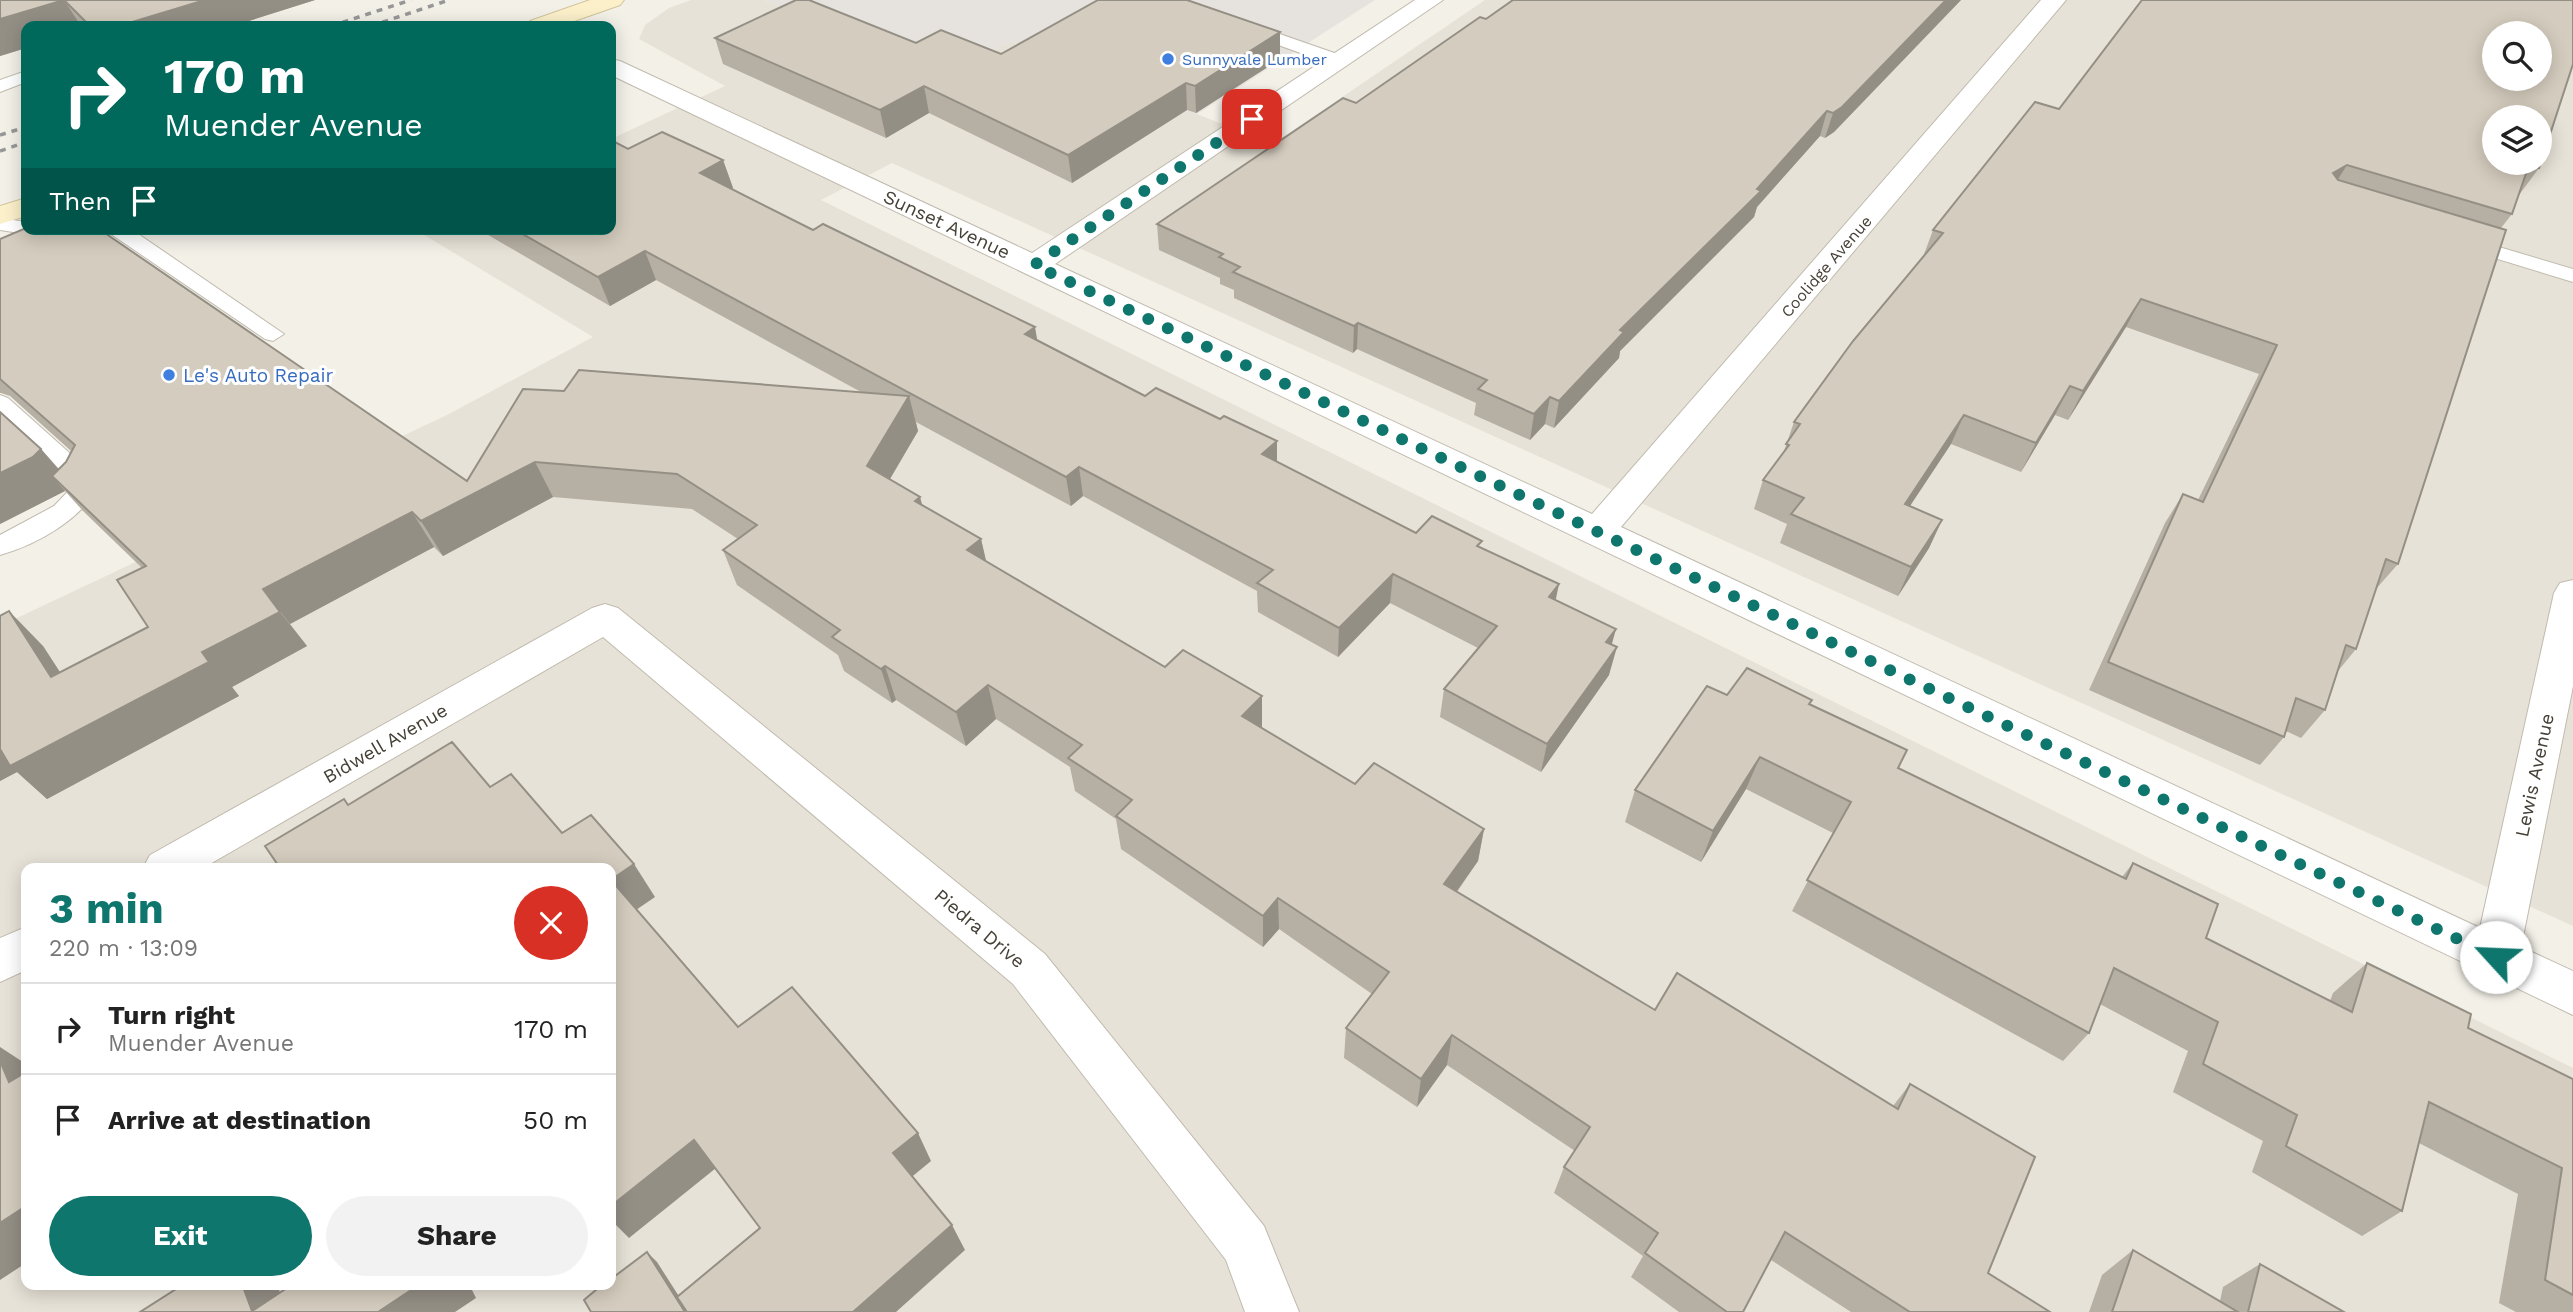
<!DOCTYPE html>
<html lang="en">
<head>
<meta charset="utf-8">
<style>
	:root { --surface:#fff; --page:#f2f2f2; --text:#222; --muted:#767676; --line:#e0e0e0; --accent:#0f766e }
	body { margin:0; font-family:"Work Sans",sans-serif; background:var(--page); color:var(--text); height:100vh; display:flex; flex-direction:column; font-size:26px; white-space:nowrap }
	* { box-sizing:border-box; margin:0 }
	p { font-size:23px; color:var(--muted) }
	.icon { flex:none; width:38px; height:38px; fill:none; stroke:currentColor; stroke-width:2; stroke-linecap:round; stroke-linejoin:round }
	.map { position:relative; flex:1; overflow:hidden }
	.sheet { position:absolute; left:21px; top:863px; width:595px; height:427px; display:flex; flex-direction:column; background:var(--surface); border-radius:14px; box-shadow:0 4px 18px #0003 }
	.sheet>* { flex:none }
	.hud { position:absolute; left:21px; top:21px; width:595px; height:214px; border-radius:14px; box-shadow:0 4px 18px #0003; background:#00695c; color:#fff; overflow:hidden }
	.buttons { position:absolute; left:2482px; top:21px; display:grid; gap:14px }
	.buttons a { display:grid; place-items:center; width:70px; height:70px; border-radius:50%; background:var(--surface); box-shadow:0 4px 18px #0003; font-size:35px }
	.pin { position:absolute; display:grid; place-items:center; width:60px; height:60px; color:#fff; margin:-30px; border-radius:14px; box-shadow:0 4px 10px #0006 }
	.me { position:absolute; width:77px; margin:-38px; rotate:295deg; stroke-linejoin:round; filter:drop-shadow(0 0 5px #0008) }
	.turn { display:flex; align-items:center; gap:24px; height:147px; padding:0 28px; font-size:32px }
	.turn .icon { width:91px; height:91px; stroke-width:2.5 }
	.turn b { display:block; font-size:49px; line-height:60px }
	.then { display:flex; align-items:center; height:66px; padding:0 28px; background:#0003; gap:14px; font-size:26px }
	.round { display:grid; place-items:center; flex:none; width:74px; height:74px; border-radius:37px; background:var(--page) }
	.head { display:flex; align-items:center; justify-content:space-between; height:119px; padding:0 28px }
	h1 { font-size:42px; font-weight:700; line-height:52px; color:var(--accent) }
	.button { display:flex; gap:14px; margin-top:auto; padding:14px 28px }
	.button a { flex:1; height:80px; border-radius:42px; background:var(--accent); color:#fff; font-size:28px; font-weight:700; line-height:80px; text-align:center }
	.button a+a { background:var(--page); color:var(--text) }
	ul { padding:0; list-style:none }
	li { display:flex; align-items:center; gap:21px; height:91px; padding:0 28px; border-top:2px solid var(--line) }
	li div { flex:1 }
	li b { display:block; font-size:26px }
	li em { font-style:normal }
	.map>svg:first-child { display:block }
</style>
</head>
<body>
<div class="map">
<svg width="2573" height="1312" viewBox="0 0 2573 1312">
	<rect width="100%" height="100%" fill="#f3f0e8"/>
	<path fill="#e7e2d7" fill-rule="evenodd" d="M691,0H764L944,77L1011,41L1273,144L1485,0H2573V926L892,163L821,200L2573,1068V1312H0V626L447,415L593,337L416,230L611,229V139L725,86L639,39L645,25L669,8ZM2494,33H2539V79H2494ZM2494,117H2539V163H2494ZM26,868H611V1284H26Z"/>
	<polygon fill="#e6e2dd" points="764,0 1375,0 1194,116 1011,41 944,77"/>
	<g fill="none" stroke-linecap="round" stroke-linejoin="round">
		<defs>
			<g id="lane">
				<polygon points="1245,22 1346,57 1349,61 1346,65 1334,65 1239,31 1236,27"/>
				<polygon points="26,71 26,82 0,92 0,80"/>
				<polygon points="0,218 26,222 26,229 36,229 26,234 0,230"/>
				<polygon points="108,229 131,229 284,334 273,341 265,339 111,234"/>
				<polygon points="2462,236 2573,269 2573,282 2455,246 2452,242"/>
				<path d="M0,395L8,398L102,482C82,519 39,544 0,555V535L54,506L75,484L0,416Z"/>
			</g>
			<g id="street">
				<polygon points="1415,0 1443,0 1055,264 1592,514 2041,0 2066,0 1621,527 2480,928 2554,593 2560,583 2573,580 2573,686 2521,947 2573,971 2573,1015 611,75 611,59 620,61 1032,253"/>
				<polygon points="605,604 618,608 1045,954 1264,1226 1299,1312 1245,1312 1226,1260 1013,984 603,637 203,868 143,868 150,855 592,608"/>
				<polygon points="26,927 26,970 0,982 0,938"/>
			</g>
			<g id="secondary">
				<polygon points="590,0 624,0 620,5 560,26 526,26 530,21"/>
				<polygon points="26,198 26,216 0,224 0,206"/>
			</g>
		</defs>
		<use href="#lane" stroke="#c1bbae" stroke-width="2"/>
		<use href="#street" stroke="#c1bbae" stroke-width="2"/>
		<use href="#secondary" stroke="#d0c49b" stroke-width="2"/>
		<use href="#lane" fill="#fff" fill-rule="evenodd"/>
		<use href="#street" fill="#fff" fill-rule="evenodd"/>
		<use href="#secondary" fill="#fbf0ca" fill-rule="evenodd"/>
		<g stroke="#979797" stroke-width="3.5" stroke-dasharray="6 6" stroke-linecap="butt">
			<polyline points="331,26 411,0"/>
			<polyline points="371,26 449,0"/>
			<polyline points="0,135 26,127"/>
			<polyline points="0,151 26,142"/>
		</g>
	</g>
	<g fill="#b6afa3">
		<polygon points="0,0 315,0 233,26 26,26 26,48 0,56"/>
		<polygon points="1961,0 1834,132 1825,138 1820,136 1757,207 1754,217 1620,351 1619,358 1554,428 1545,424 1530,440 1474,415 1476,403 1357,349 1353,353 1234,298 1234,290 1220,284 1220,278 1159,250 1157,224 1356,103 1486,19"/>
		<polygon points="2142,0 2539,168 2519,195 2512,214 2501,228 2398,564 2376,589 2356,649 2338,671 2325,710 2301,738 2286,731 2284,737 2260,765 2089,690 2165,523 2183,494 2198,500 2259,374 2126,327 2068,420 2055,415 2021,472 1951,444 1910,506 1942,520 1929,548 1898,596 1780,543 1787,524 1754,509 1763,480 1783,454 1794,422 1923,257 1933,230 2059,109"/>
		<polygon points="715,38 916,43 1001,54 1280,59 1196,113 1187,110 1072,183 929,113 886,138 723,64"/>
		<polygon points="628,149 723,160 733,188 731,189 1037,341 1416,533 1481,547 1555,600 1612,644 1609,675 1541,772 1440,717 1444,689 1478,648 1390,603 1338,657 1258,612 1257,591 1083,496 1071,506 916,422 918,431 890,479 920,497 922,505 981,539 986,561 1165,667 1262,696 1262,728 1355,784 1484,829 1478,861 1457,892 1655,1010 1893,1106 1910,1084 1988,1273 2050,1312 1851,1312 1771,1260 1743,1312 1679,1312 1631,1277 1643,1256 1554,1193 1564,1167 1575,1151 1447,1065 1417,1107 1344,1058 1346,1028 1372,994 1279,929 1263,947 1121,849 1116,819 1075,791 1070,767 996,719 966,746 896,700 892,703 844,671 838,655 737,585 723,550 738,539 692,509 553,497 443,556 434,547 290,624 307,646 232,687 239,696 47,799 17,772 0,781 0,616 43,646 60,672 148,627 142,568 83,511 65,491 0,524 41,449 59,469 66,462 71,451 10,396 1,393 0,393 0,239 467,481 564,391 861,392 656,280 610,306 478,229 611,229"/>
		<polygon points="1727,695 1810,704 1898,768 2122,877 2133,863 2206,938 2330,1001 2333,993 2367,963 2468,1028 2573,1079 2573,1312 2516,1312 2499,1303 2518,1194 2419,1143 2402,1211 2362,1236 2252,1172 2263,1141 2173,1092 2188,1051 2100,1004 2089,1033 2063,1061 1792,911 1833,833 1746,789 1701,862 1625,822 1635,790"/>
		<polygon points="2133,1250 2220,1301 2223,1287 2260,1264 2344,1312 2089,1312 2102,1275"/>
	</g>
	<g fill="#948f85">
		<polygon points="64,0 81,26 26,26 26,48 0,56 0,19"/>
		<polygon points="123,0 315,0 233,26 119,26"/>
		<polygon points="1946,0 1961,0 1834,132 1825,138 1833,113"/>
		<polygon points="1280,32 1280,59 1196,113 1195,86"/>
		<polygon points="1186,83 1187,110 1072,183 1068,155"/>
		<polygon points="924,86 929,113 886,138 880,110"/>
		<polygon points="1827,111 1820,136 1757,207 1754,217 1620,351 1619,358 1554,428 1559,401 1620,330 1757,189"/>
		<polygon points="723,160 733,188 710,201 700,173"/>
		<polygon points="2347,165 2330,192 2333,173"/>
		<polygon points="645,251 656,280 610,306 598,277"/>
		<polygon points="2141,299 2126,327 2068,420 2083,391"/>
		<polygon points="1358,323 1357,349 1353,353 1354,326"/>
		<polygon points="1035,327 1040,356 1025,334"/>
		<polygon points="2070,386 2055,415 2021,472 2036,443"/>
		<polygon points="909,396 918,431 877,501 867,466"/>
		<polygon points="1550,397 1545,424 1530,440 1534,414"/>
		<polygon points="1964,415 1951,444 1892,533 1905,504"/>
		<polygon points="1277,441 1277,471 1262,454"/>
		<polygon points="41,449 71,484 52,476 65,491 63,492 0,524 0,473"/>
		<polygon points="535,462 553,497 443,556 421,521"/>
		<polygon points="1079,467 1083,496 1071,506 1066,477"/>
		<polygon points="920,497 929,532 915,501"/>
		<polygon points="412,512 434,547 290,624 263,589"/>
		<polygon points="1942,520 1929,548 1898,596 1911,567"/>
		<polygon points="981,539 989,574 967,550"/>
		<polygon points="1393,574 1390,603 1338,657 1339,628"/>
		<polygon points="1559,584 1553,613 1549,597"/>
		<polygon points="9,611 43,646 85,711 51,677"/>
		<polygon points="280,612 307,646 232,687 239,696 47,799 17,772 0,781 0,741 202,652"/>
		<polygon points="1616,629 1608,658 1606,642"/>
		<polygon points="1617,647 1609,675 1541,772 1547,744"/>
		<polygon points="885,666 896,700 892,703 881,669"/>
		<polygon points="988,685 996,719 966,746 956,712"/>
		<polygon points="1262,696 1262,731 1242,716"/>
		<polygon points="1760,757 1746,789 1701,862 1713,831"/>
		<polygon points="1484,829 1478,861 1439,916 1444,884"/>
		<polygon points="634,864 655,897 633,912 611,880"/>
		<polygon points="1278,898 1279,929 1263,947 1263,916"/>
		<polygon points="1452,1035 1447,1065 1417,1107 1421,1079"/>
		<polygon points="0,1047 26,1064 26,1093 9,1082 0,1061"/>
		<polygon points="918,1133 931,1161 908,1180 893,1153"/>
		<polygon points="694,1140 716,1168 629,1238 611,1220 611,1206"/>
		<polygon points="26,1206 26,1263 0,1280 0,1223"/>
		<polygon points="952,1225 965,1250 896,1312 853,1312"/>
		<polygon points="647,1252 657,1262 689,1312 685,1312"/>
		<polygon points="242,1284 277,1284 287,1312 252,1311"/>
		<polygon points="420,1284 469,1284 476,1298 455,1312 378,1312"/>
	</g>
	<g fill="#d4ccbe" stroke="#948f85" stroke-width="2" fill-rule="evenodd">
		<polygon points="0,0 205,0 119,26 90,26 64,0 0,19"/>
		<polygon points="796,0 809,0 916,43 941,30 1001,54 1098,0 1187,0 1280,32 1195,86 1186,83 1068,155 924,86 880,110 715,38"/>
		<polygon points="1513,0 1946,0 1842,107 1833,113 1827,111 1757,189 1761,191 1620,330 1624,332 1559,401 1550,397 1534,414 1478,389 1487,380 1358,323 1354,326 1233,272 1240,267 1219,257 1223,254 1157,224 1343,98 1356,103 1480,17 1486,19"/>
		<path d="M2142,0H2573V64L2539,168L2529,165L2512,214L2347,165L2333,173L2338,180L2506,230L2398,564L2386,559L2356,649L2346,645L2325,710L2296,698L2284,737L2108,662L2183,494L2203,502L2277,345L2141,299L2083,391L2070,386L2036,443L1964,415L1905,504L1942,520L1911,567L1791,514L1804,498L1763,480L1789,445L1786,444L1800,424L1794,422L1853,341L1943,233L1933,230L2035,102L2059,109ZM2494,33H2539V79H2494ZM2494,117H2539V163H2494Z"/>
		<polygon points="662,132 723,160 700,173 813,230 823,224 1035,327 1025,334 1145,396 1156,388 1220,419 1224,416 1277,441 1262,454 1416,533 1432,516 1482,541 1477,546 1559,584 1549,597 1616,629 1606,642 1617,647 1547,744 1444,689 1497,626 1393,574 1339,628 1257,583 1273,570 1079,467 1066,477 645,251 598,277 514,229 611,229 611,140 628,149"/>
		<polygon points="26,228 26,229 99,229 467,481 523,389 564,391 579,370 909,396 867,466 920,497 915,501 981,539 967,550 1165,667 1183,650 1262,696 1242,716 1355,784 1374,763 1484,829 1444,884 1655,1010 1677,973 1898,1109 1910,1084 2035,1157 1988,1273 2050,1312 1910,1312 1785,1232 1743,1312 1727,1312 1645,1253 1658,1233 1564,1167 1590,1127 1452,1035 1421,1079 1346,1028 1389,972 1278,898 1263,916 1116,816 1132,800 1068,758 1082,745 988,685 956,712 885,666 881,669 832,637 840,630 723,550 757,525 677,474 535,462 421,521 412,512 263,589 280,612 202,652 209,662 10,766 0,749 0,616 9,611 51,677 148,627 117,580 146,566 52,476 66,462 75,445 0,379 0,239"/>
		<polygon points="0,412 41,449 33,457 0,473"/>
		<polygon points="1747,668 1812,700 1809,704 1907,750 1898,768 2126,879 2133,863 2218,904 2206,938 2352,1012 2367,963 2471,1014 2468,1028 2573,1079 2573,1295 2545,1280 2562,1168 2429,1102 2402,1211 2286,1146 2297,1115 2203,1064 2218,1022 2114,968 2089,1033 1807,880 1851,802 1760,757 1713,831 1635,790 1707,686 1727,695"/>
		<polygon points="452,742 490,787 511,774 562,833 591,815 634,864 611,880 738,1027 792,987 918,1133 893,1153 952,1225 853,1312 687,1312 677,1297 760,1228 694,1140 611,1206 611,868 280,868 265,846 344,799 348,805"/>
		<polygon points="0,1061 9,1082 26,1072 26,1206 0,1223"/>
		<polygon points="2133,1250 2238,1312 2112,1312"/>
		<polygon points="647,1252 685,1312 591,1312 584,1300 603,1284 611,1284 611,1279"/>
		<polygon points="2260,1264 2344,1312 2248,1312"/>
		<polygon points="184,1284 242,1284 252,1311 293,1284 420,1284 378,1312 140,1312"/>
	</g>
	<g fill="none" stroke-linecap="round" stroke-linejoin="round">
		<polyline stroke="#0f766e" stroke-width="12" stroke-dasharray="0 21.6" points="1252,119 1034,265 2496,957"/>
	</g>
	<g fill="#3f7fe0" stroke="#fff" stroke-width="2.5">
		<circle cx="1168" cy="59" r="7"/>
		<circle cx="169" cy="375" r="7"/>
	</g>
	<g text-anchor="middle" stroke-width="6" stroke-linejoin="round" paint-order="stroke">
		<g font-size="16" fill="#366cbe" stroke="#fff" text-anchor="start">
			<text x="1182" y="65">Sunnyvale Lumber</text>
		</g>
		<g font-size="16" fill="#464137" stroke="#fff">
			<text transform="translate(1826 266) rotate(-49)" y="6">Coolidge Avenue</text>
		</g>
		<g font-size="19" fill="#464137" stroke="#fff">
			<text transform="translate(947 224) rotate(25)" y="7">Sunset Avenue</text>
			<text transform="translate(385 743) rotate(-30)" y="7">Bidwell Avenue</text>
			<text transform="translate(2534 775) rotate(-78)" y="7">Lewis Avenue</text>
			<text transform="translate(980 928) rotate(40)" y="7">Piedra Drive</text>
		</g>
		<g font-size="19" fill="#366cbe" stroke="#fff" text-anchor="start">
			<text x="183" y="382">Le's Auto Repair</text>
		</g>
	</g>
</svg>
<div class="buttons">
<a><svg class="icon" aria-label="search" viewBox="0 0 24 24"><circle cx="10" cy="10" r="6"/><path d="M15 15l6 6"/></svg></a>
<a><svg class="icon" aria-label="layers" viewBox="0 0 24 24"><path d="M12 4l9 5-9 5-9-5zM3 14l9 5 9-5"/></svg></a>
</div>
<div class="pin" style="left:1252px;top:119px;background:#d93025"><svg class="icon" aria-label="arrive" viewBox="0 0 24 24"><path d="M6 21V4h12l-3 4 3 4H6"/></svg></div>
<svg class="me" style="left:2496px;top:957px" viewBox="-20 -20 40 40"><circle r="19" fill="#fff"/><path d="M0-13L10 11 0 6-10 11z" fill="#0f766e"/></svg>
<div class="hud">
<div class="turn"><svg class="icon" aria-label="right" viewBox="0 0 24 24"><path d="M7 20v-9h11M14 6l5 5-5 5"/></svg><div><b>170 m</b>Muender Avenue</div></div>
<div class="then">Then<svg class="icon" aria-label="arrive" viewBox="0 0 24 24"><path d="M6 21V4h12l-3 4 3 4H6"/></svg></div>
</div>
<section class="sheet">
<div class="head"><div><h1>3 min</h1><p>220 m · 13:09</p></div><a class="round" style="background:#d93025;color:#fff"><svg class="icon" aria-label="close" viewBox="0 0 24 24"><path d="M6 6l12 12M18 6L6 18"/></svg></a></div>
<ul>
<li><svg class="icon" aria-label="right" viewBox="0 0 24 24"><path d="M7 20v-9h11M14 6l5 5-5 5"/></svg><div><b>Turn right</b><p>Muender Avenue</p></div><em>170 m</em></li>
<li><svg class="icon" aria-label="arrive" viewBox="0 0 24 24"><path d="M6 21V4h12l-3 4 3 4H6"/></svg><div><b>Arrive at destination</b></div><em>50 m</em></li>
</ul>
<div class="button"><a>Exit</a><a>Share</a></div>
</section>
</div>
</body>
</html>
